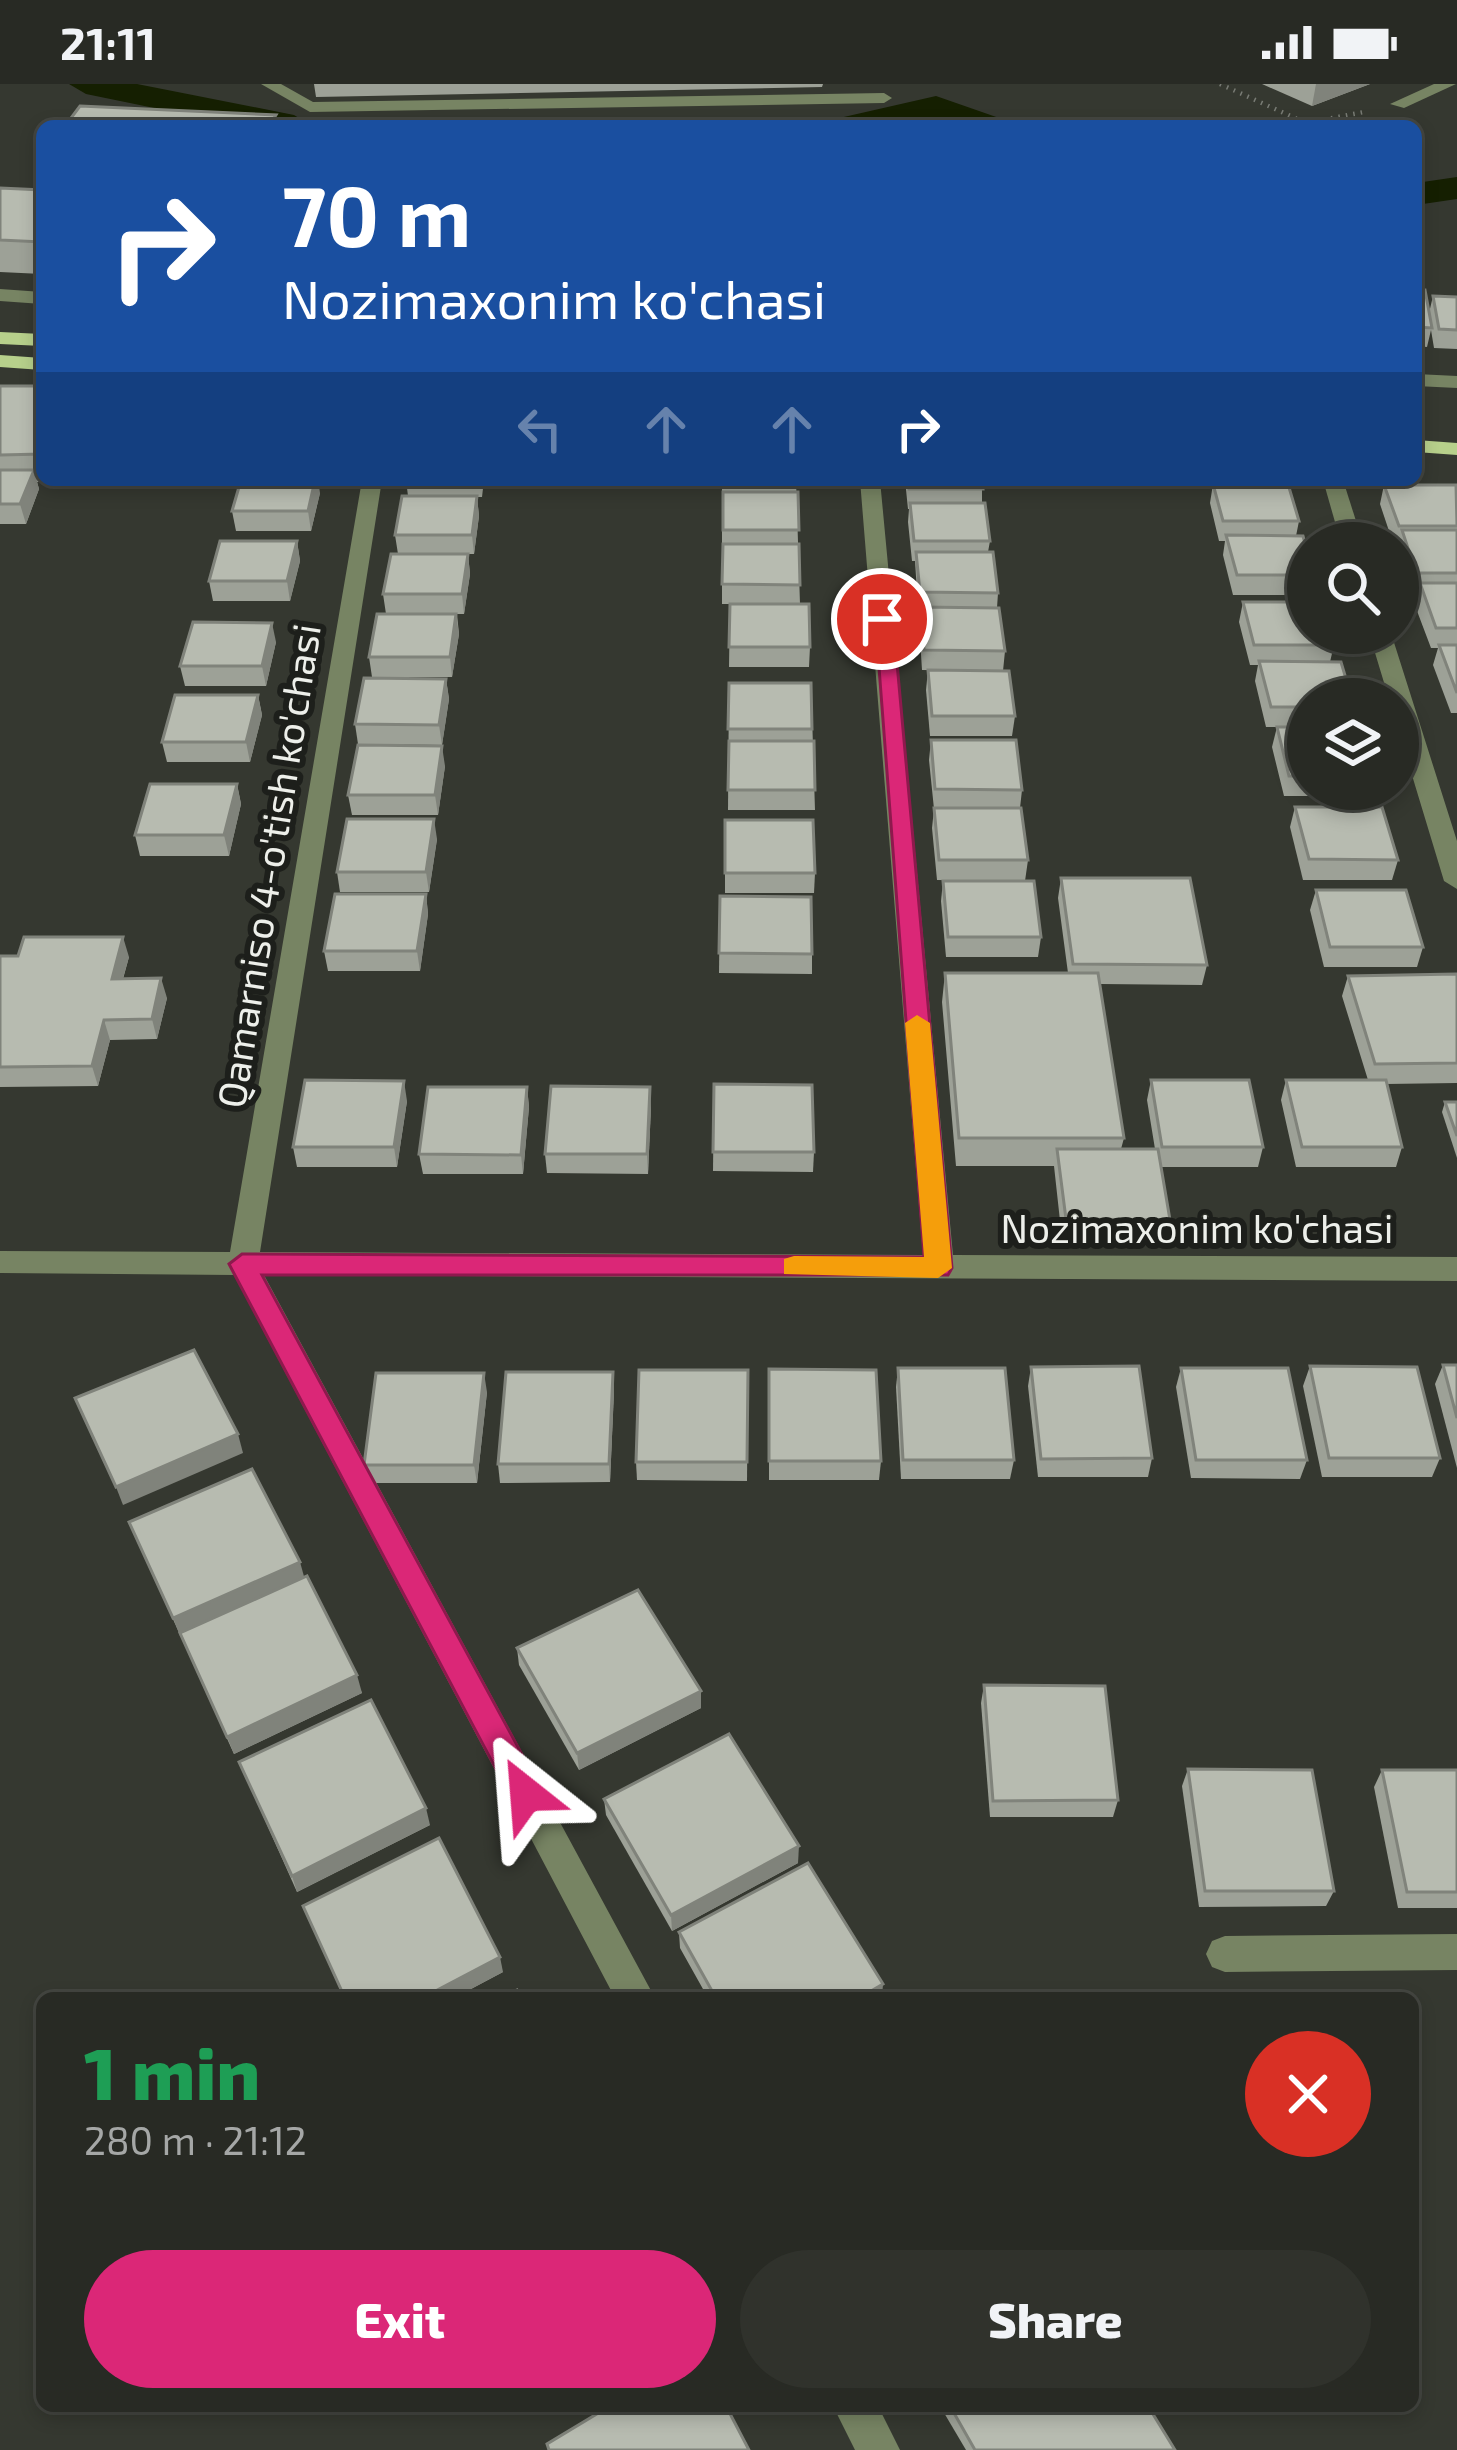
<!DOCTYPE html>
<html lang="en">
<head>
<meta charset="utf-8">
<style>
	:root { --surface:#282a24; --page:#30322c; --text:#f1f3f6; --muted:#a5a7a6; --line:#444641; --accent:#db2777 }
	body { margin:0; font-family:"Exo 2",sans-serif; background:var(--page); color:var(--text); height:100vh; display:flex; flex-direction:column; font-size:45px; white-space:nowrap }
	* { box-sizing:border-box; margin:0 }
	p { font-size:39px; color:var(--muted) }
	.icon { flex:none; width:66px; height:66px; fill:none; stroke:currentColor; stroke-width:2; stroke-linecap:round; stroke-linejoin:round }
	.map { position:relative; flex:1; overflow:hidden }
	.drawer { position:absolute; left:36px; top:1908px; width:1383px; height:420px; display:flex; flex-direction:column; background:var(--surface); border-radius:18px; box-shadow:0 6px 18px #0003,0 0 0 3px var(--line) }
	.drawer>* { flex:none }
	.banner { position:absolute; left:36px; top:36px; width:1386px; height:366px; border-radius:18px; box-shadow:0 6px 18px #0003,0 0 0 3px var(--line); background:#1a4fa0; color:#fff; overflow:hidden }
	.fabs { position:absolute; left:1287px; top:438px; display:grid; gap:24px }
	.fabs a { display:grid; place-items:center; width:132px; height:132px; border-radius:50%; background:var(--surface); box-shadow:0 6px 18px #0003,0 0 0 3px var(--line); font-size:60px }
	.pin { position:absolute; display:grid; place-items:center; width:102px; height:102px; color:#fff; margin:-51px; border:6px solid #fff; border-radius:50%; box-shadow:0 3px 12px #0007 }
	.me { position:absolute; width:132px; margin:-66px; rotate:332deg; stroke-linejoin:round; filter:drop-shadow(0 0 9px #0008) }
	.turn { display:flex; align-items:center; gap:42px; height:252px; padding:0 48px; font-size:54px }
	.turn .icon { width:156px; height:156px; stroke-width:2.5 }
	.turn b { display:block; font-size:84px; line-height:102px }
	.lanes { display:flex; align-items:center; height:114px; padding:0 48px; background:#0003; justify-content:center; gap:60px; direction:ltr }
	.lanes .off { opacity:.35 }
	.round { display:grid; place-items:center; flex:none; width:126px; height:126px; border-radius:63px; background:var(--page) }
	.summary { display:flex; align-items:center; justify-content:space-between; height:204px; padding:0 48px }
	h1 { font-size:72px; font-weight:800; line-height:90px; color:#1e9e55 }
	.button { display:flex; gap:24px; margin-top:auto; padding:24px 48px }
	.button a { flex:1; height:138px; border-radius:72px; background:var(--accent); color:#fff; font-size:48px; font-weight:800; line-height:138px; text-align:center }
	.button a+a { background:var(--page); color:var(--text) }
	.status { display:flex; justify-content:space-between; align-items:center; height:84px; padding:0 60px; background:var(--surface); direction:ltr }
	.status svg { height:33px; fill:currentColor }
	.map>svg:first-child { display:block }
</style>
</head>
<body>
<div class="status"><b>21:11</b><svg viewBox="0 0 49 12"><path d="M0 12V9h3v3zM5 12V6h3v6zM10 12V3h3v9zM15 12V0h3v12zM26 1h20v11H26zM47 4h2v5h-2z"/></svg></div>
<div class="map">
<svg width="1457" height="2366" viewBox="0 0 1457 2366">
	<rect width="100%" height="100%" fill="#353830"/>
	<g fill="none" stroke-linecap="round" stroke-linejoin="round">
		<g fill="#151f01" fill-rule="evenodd">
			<polygon points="69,0 137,0 294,31 312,42 242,42 86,10"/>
			<polygon points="936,12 1002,35 1008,42 958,42 933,33 894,42 829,42 835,35"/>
			<polygon points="1457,93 1457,115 1416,121 1416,99"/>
		</g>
		<polyline stroke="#797c75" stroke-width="4.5" stroke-dasharray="1.5 6" stroke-linecap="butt" points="1220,0 1306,39 1364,28"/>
		<g fill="#778463" fill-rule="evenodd">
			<polygon points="261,0 281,0 313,18 884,9 892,14 884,19 310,28"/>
			<polygon points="1434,0 1456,0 1404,24 1390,20"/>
			<polygon points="0,205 42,208 42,220 0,217"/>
			<polygon points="1416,290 1457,292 1457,304 1416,302"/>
			<polygon points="362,396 382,396 260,1168 923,1171 860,396 880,396 953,1171 1457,1173 1457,1197 264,1191 655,1914 615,1914 234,1191 0,1189 0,1167 230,1168"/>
			<polygon points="1323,396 1343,396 1363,459 1341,459"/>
			<polygon points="1369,549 1391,549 1457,757 1457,805 1444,797 1398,645 1398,615 1389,615"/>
			<polygon points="1457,1850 1457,1886 1225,1888 1212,1883 1206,1870 1212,1857 1225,1852"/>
			<polygon points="833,2322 878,2322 900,2366 855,2366"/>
		</g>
		<g fill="#b7d08b" fill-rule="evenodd">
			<polygon points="0,248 42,250 42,262 0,260"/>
			<polygon points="0,271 42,274 42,286 0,283"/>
			<polygon points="1416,356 1457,359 1457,371 1416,368"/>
		</g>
	</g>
	<g fill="#9da197">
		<polygon points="314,0 823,0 822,3 316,13"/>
		<polygon points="1262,0 1370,0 1312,22"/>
		<polygon points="0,104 42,106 42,190 0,188"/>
		<polygon points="1416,206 1429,229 1433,212 1457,213 1457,265 1434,264 1431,246 1427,263 1416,262"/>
		<polygon points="0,302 42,302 42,396 130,397 37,398 39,405 26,440 0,440"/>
		<polygon points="406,396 484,396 482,413 477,413 479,432 474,470 468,470 470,490 464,530 457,530 459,550 452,593 372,593 369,573 386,530 383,510 398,470 395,451 408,412"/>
		<polygon points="722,396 796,396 800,520 810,563 809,583 729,583 730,520 722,520"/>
		<polygon points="905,396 982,396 982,419 990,457 988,468 998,509 997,524 1005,567 1003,587 922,586 915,477 912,477 908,438 909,425 908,425"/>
		<polygon points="1213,400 1299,437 1296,452 1308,491 1308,511 1233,511 1223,471 1225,457 1219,457 1210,419"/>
		<polygon points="1384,401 1457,402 1457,629 1451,629 1433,581 1438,564 1431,564 1414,519 1417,509 1411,509 1398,470 1398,459 1393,459 1380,420"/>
		<polygon points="320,409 311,447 236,447 232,427"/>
		<polygon points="297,457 300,477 290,517 213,517 209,497"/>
		<polygon points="1243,518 1334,561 1330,578 1308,615 1308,643 1266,643 1255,597 1258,581 1250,581 1239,538"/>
		<polygon points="276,558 266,602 185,602 180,582"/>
		<polygon points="928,586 1015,632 1012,652 930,652 926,606"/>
		<polygon points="446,595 449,615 442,661 358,660 355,640"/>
		<polygon points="729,599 811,599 815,726 728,726"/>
		<polygon points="258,611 262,631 250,678 167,678 162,658"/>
		<polygon points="1277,643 1308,643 1308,705 1372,705 1370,712 1284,712 1272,663"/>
		<polygon points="931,656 1022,706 1020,724 1028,776 1025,797 937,796 932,744 934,725 929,676"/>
		<polygon points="445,682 438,731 352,731 348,711"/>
		<polygon points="237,700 241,720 229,772 140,772 135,751"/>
		<polygon points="1295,723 1398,776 1392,796 1303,796 1290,743"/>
		<polygon points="725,736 815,789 814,809 725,809"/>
		<polygon points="437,755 429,808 340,808 337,788"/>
		<polygon points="1061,794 1207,881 1202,901 1100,900 1124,1054 1121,1065 1155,1065 1147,1016 1151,996 1263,1063 1258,1083 1161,1083 1170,1136 1166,1155 1062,1155 1054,1082 956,1082 942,918 945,889 1068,889 1058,814"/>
		<polygon points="943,797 1041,853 1038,873 946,873 941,817"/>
		<polygon points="1316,806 1423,863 1417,883 1324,883 1310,826"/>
		<polygon points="426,810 428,830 420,887 328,887 324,867"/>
		<polygon points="720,812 812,870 812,890 719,889"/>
		<polygon points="0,872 129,873 123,895 167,914 157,955 110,956 98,1002 0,1003"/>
		<polygon points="1457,890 1457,999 1386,1000 1402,1063 1396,1083 1296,1083 1281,1016 1286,996 1368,996 1342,912 1348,892"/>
		<polygon points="714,1000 814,1068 813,1088 713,1087"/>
		<polygon points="527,1003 529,1023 523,1090 423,1090 419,1070"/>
		<polygon points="407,1017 397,1083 297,1083 293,1063"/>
		<polygon points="1445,1018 1457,1018 1457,1074 1442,1028"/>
		<polygon points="651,1023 648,1090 547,1089 545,1070"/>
		<polygon points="1443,1281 1457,1281 1457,1384 1435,1300"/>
		<polygon points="1310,1282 1440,1374 1432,1393 1322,1393 1303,1302"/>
		<polygon points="1031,1283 1152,1374 1148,1393 1038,1393 1028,1302"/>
		<polygon points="898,1284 1014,1376 1010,1395 901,1395 896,1303"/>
		<polygon points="1181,1284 1307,1376 1300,1395 1191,1394 1176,1303"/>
		<polygon points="769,1285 881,1377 879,1396 769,1396"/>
		<polygon points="748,1286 747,1397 637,1396 636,1378"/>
		<polygon points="613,1288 614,1307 610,1398 500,1399 498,1380"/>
		<polygon points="487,1308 477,1399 368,1399 364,1381"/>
		<polygon points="129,1438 304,1493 362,1609 234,1670"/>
		<polygon points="517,1564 701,1624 579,1686 519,1581"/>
		<polygon points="984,1601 1118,1716 1113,1733 990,1733 981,1619"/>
		<polygon points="239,1678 430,1741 297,1808"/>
		<polygon points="1188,1685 1334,1807 1326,1822 1199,1823 1182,1702"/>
		<polygon points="1382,1686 1457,1686 1457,1824 1398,1824 1374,1703"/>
		<polygon points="604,1715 798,1779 672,1847 606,1731"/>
		<polygon points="303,1822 503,1888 454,1914 344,1914"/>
		<polygon points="679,1848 882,1914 891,1914 708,1914 680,1864"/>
		<polygon points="940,2322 1148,2322 1175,2366 966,2366"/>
	</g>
	<g fill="#80837b">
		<polygon points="1316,0 1370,0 1312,22"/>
		<polygon points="34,386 39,405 26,440 20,420"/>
		<polygon points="315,396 318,396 320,409 311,447 308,427"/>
		<polygon points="477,412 479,432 474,470 472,451"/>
		<polygon points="297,457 300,477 290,517 287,497"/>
		<polygon points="468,470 470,490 464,530 462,510"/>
		<polygon points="456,530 459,550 452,593 450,573"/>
		<polygon points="272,539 276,558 266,602 262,582"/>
		<polygon points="446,595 449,615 442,661 439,641"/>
		<polygon points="258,611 262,631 250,678 246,658"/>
		<polygon points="442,662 445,682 438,731 435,711"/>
		<polygon points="237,700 241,720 229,772 224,751"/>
		<polygon points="434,735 437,755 429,808 426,788"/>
		<polygon points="426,810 428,830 420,887 417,867"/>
		<polygon points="123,853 129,873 117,915 112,895"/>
		<polygon points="161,894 167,914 157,955 152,935"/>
		<polygon points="104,936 110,956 98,1002 92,982"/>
		<polygon points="404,997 407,1017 397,1083 394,1063"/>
		<polygon points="527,1003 529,1023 523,1090 521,1071"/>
		<polygon points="650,1003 651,1023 648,1090 647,1070"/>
		<polygon points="613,1288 614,1307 610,1398 609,1380"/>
		<polygon points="484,1289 487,1308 477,1399 474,1381"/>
		<polygon points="238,1350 243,1369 123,1421 116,1403"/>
		<polygon points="300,1478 305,1496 180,1552 173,1534"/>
		<polygon points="357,1591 362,1609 234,1670 227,1653"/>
		<polygon points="701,1607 701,1624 579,1686 577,1669"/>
		<polygon points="426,1724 430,1741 297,1808 292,1792"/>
		<polygon points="799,1762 798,1779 672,1847 671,1831"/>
		<polygon points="500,1873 503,1888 454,1914 422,1914"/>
		<polygon points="883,1900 882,1914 859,1914"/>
	</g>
	<g fill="#b7bbb0" stroke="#80837b" stroke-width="3">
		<polygon points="80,22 276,31 269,42 65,42"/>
		<polygon points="421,38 509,42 419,42"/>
		<polygon points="0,104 42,106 42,158 0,156"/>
		<polygon points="1416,206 1425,206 1432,244 1416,243"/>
		<polygon points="1433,212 1457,213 1457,246 1439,245"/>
		<polygon points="0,302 42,302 42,370 0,371"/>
		<polygon points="0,386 34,386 20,420 0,420"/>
		<polygon points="241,396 315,396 308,427 232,427"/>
		<rect x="722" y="396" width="74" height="2"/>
		<polygon points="908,396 982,396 983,405 909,405"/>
		<polygon points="1213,400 1288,400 1299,437 1223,437"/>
		<polygon points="1384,401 1456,401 1457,442 1399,442"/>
		<polygon points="723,408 798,408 799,446 723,446"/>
		<polygon points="402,412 477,412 472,451 395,451"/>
		<polygon points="910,419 985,419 990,457 914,457"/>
		<polygon points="1402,446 1457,446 1457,489 1416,489"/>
		<polygon points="1226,451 1303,452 1308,470 1308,491 1237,491"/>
		<polygon points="220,457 297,457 287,497 209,497"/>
		<polygon points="723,460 799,460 800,501 722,500"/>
		<polygon points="916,468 993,468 998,509 920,508"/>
		<polygon points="391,470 468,470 462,510 383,510"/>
		<polygon points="1420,499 1457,499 1457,544 1436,544"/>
		<polygon points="1243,518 1308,518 1308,549 1331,549 1334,561 1254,561"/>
		<polygon points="730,520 809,520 810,563 729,563"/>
		<polygon points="920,523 999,524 1005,567 924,566"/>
		<polygon points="377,530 456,530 450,573 369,573"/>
		<polygon points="193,538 272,539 262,582 180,582"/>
		<polygon points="1439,561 1457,561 1457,609"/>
		<polygon points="1259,577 1341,578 1352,615 1308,615 1308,623 1271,623"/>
		<polygon points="928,586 1009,587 1015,632 932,632"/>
		<polygon points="364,594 446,595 439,641 355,640"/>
		<polygon points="729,599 811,599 812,645 728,645"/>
		<polygon points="175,611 258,611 246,658 162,658"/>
		<polygon points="1277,643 1308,643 1308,692 1289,692"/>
		<polygon points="931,656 1016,656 1022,706 935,705"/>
		<polygon points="729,657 814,657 815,706 728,706"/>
		<polygon points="358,661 442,662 435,711 348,711"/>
		<polygon points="150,700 237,700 224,751 135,751"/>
		<polygon points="1295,723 1382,723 1398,776 1309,775"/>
		<polygon points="934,724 1021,724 1028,776 939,776"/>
		<polygon points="347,735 434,735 426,788 337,788"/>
		<polygon points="725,736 813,736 815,789 725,789"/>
		<polygon points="1061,794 1190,794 1207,881 1073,880"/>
		<polygon points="943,797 1034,797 1041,853 948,853"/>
		<polygon points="1316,806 1406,806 1423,863 1330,863"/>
		<polygon points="335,810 426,810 417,867 324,867"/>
		<polygon points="720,812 811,813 812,870 719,869"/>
		<polygon points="24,853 123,853 112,895 161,894 152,935 104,936 92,982 0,983 0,872 18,872"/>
		<polygon points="945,889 1098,889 1124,1054 959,1054"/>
		<polygon points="1457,890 1457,979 1375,980 1348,892"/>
		<polygon points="305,996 404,997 394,1063 293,1063"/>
		<polygon points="1151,996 1249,996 1263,1063 1162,1063"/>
		<polygon points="1286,996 1386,996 1402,1063 1302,1063"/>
		<polygon points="714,1000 812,1001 814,1068 713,1068"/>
		<polygon points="551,1002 650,1003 647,1070 545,1070"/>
		<polygon points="428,1003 527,1003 521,1071 419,1070"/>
		<polygon points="1445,1018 1457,1018 1457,1052"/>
		<polygon points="1057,1065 1158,1065 1170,1136 1066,1135"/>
		<polygon points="194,1266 238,1350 116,1403 75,1314"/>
		<polygon points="1443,1281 1457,1281 1457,1334"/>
		<polygon points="1139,1282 1152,1374 1041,1375 1031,1283"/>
		<polygon points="1310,1282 1417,1283 1440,1374 1329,1374"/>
		<polygon points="898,1284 1005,1284 1014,1376 903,1376"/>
		<polygon points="1181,1284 1288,1284 1307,1376 1196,1376"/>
		<polygon points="769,1285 876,1286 881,1377 769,1377"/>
		<polygon points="639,1286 748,1286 747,1378 636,1378"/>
		<polygon points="506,1288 613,1288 609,1380 498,1380"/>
		<polygon points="376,1289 484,1289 474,1381 364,1381"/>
		<polygon points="252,1385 300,1478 173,1534 129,1438"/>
		<polygon points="307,1492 357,1591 227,1653 180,1549"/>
		<polygon points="638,1506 701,1607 577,1669 517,1564"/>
		<polygon points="984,1601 1105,1602 1118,1716 993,1717"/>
		<polygon points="371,1616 426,1724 292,1792 239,1678"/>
		<polygon points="729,1650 799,1762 671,1831 604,1715"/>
		<polygon points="1188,1685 1312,1686 1334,1807 1205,1807"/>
		<polygon points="1382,1686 1457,1686 1457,1808 1407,1808"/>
		<polygon points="439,1754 500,1873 422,1914 345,1914 303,1822"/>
		<polygon points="808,1779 883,1900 859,1914 716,1914 679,1848"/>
		<polygon points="517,1906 521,1914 501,1914"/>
		<polygon points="610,2322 726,2322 749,2366 549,2366 547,2360"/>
		<polygon points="950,2322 1148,2322 1175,2366 975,2366"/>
	</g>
	<polygon fill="#db2777" stroke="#8e194d" stroke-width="3" points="875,531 893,535 952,1184 948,1191 262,1191 538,1700 543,1710 538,1721 526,1725 515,1721 229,1180 242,1170 924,1173"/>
	<polygon fill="#f59e0b" points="917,931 930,939 952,1184 938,1194 784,1190 784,1175 794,1172 924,1173 905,939"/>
	<g text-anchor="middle" stroke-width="12" stroke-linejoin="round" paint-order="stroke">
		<g font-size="39" fill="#edefea" stroke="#1d1f1b">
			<text transform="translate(269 782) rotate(-81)" y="14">Qamarniso 4-o'tish ko'chasi</text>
			<text x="1197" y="1159">Nozimaxonim ko'chasi</text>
		</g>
	</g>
</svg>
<div class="fabs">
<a><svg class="icon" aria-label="search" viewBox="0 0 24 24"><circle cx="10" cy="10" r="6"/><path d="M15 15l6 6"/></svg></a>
<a><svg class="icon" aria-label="layers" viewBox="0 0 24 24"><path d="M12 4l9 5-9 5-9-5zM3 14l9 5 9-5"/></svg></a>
</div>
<div class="pin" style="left:882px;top:535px;background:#d93025"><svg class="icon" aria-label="arrive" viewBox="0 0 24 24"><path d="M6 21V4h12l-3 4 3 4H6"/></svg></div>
<svg class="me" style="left:526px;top:1710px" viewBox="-20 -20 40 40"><path d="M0-17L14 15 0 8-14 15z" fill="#db2777" stroke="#fff" stroke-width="4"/></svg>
<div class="banner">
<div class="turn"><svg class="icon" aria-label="right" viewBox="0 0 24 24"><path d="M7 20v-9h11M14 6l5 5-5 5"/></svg><div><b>70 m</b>Nozimaxonim ko'chasi</div></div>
<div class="lanes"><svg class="icon off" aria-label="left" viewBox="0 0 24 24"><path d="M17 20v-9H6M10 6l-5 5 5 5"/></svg><svg class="icon off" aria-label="ahead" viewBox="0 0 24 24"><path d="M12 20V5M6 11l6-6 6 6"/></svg><svg class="icon off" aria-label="ahead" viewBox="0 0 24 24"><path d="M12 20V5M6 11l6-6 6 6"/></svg><svg class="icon" aria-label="right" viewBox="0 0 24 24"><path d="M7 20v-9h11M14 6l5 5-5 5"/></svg></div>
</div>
<section class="drawer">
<div class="summary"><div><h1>1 min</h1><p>280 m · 21:12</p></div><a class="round" style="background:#d93025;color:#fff"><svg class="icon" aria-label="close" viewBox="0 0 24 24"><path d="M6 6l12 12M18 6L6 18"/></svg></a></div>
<div class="button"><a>Exit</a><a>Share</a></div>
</section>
</div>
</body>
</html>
